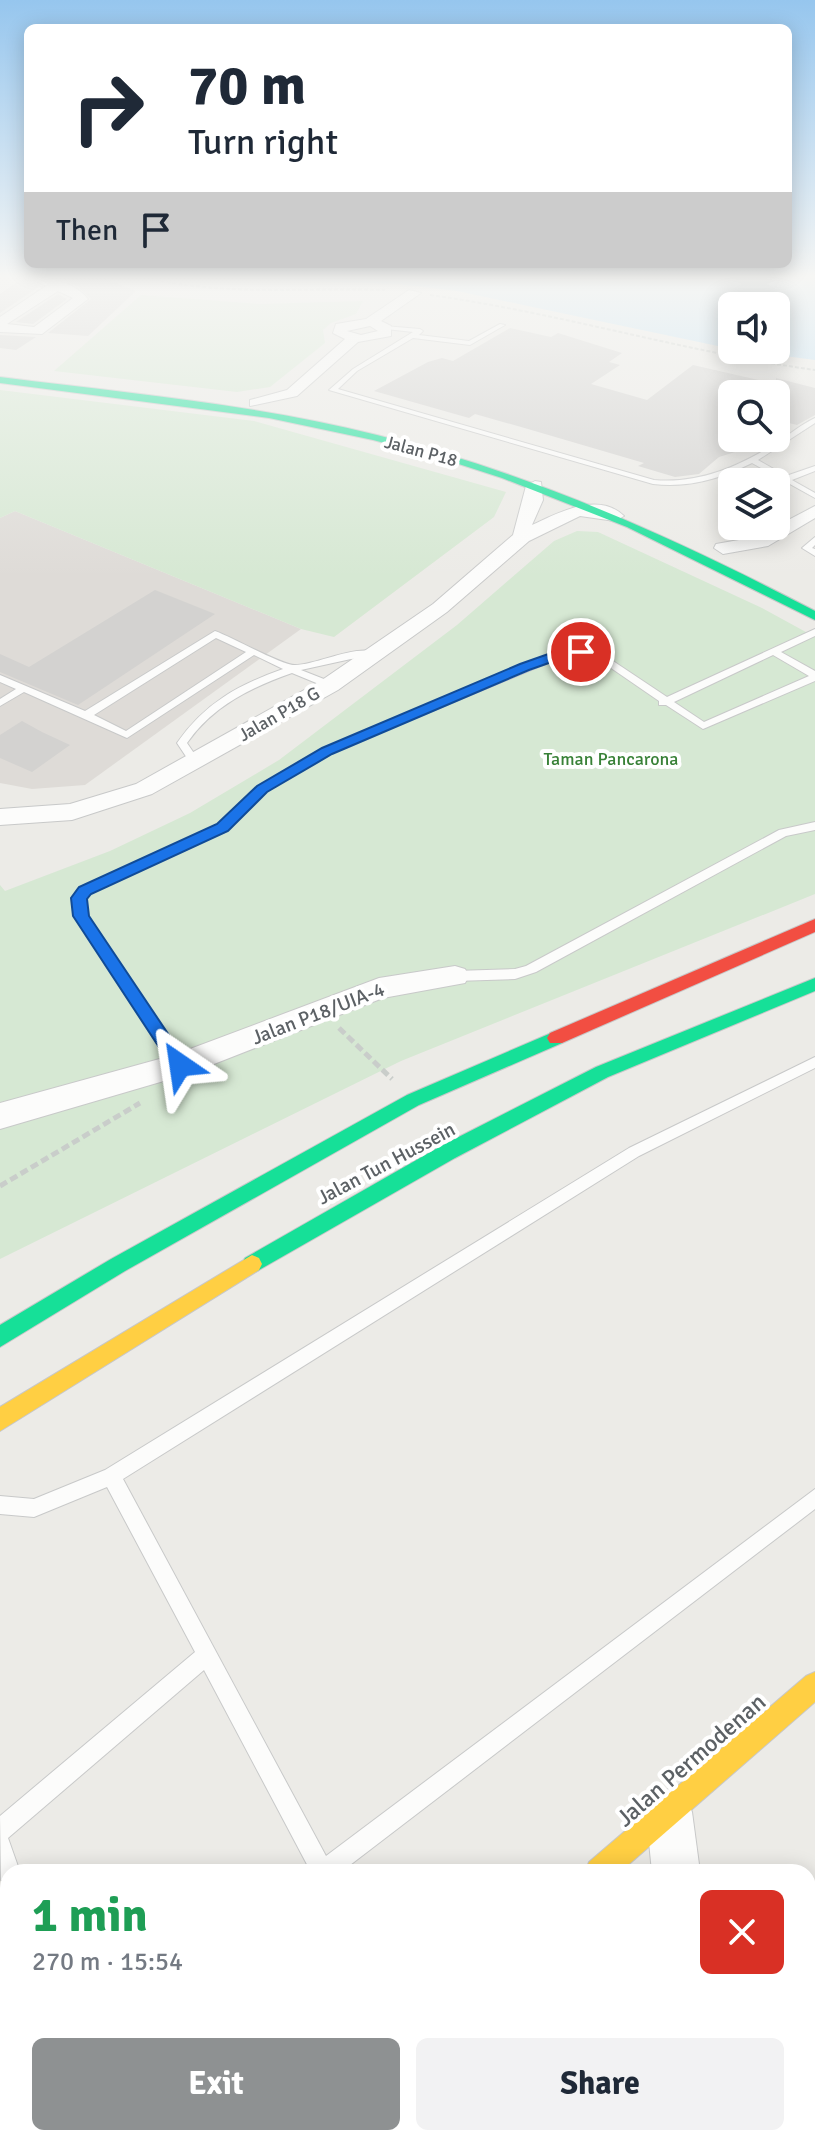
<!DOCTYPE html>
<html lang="en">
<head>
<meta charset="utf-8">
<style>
	:root { --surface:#fff; --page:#f2f2f3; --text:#1f2937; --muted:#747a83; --accent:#8e9192 }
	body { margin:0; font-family:Signika,sans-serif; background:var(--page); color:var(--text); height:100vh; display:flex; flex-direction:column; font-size:30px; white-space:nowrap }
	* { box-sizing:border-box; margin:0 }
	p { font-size:26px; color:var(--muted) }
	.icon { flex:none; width:44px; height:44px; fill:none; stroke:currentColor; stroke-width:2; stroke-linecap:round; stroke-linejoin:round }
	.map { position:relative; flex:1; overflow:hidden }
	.sheet { position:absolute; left:0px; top:1864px; width:816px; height:282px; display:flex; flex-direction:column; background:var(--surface); border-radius:24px 24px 0 0; box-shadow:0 4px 20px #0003 }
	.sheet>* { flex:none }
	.hud { position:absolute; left:24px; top:24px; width:768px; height:244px; border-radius:12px; box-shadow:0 4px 20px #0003; background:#fff; color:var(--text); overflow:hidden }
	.tools { position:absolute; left:718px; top:292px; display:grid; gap:16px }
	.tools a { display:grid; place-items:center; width:72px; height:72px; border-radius:12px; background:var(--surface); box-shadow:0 4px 20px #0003; font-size:40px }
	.pin { position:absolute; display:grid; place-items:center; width:68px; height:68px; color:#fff; margin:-34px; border:4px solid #fff; border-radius:50%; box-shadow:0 2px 8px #0007 }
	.me { position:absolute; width:88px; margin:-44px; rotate:328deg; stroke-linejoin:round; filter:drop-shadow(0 0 6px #0008) }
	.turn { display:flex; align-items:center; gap:28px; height:168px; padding:0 32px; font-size:36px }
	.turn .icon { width:104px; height:104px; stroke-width:2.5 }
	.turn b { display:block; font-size:56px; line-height:68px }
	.then { display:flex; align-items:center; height:76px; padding:0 32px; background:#0003; gap:16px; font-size:30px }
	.round { display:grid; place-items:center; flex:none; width:84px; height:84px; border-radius:12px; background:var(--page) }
	.head { display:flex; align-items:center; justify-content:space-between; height:136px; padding:0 32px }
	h1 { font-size:48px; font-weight:800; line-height:60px; color:#1e9e55 }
	.primary-button { display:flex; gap:16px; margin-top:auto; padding:16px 32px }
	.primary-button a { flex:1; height:92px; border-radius:12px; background:var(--accent); color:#fff; font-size:32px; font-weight:800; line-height:92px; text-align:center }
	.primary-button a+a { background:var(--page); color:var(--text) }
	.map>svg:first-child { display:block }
</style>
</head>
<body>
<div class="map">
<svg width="815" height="2145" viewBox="0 0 815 2145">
	<rect width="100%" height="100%" fill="#ecebe7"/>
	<polygon fill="#dedbd7" points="15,511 301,629 85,785 32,789 0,783 0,518"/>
	<g fill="#d6e8d3">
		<polygon points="141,295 260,304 363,301 356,314 331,323 323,330 325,343 270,387 237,392 54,371"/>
		<polygon points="0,390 254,421 506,492 494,517 334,637 301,629 15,511 0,518"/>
		<polygon points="577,531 598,532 762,608 815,637 815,894 401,1061 0,1259 0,885 5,891 110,851 190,813 279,760 457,625 554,541"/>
	</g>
	<polygon fill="#bce0f6" points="194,277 815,277 815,360 739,350 776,350 776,306 732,306 732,349 457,291 398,284"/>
	<g fill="#d3d2d0">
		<polygon points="25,277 40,286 0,313 0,294"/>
		<polygon points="54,277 100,277 136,291 88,336 48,333 91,299 77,286"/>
		<polygon points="58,294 67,299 33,324 16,322"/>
		<polygon points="510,328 551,337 558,333 622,353 609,362 620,365 591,384 647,400 693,365 776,384 776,378 815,388 815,415 797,425 789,423 776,436 776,394 732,394 732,438 754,446 719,457 699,474 675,477 638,466 644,463 528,429 475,414 469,418 374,391 428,362 442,358 453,361"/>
		<polygon points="0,335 36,337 16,350 0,348"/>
		<polygon points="155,590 215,614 78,705 0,672 0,654 29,667"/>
		<polygon points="22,721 42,732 70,745 32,772 0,758 0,735"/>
	</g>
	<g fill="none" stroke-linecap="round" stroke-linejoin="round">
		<defs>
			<g id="lane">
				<path d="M500,324L505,325L470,345L413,338L357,371L338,389L654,480C700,484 740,466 778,442C790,434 802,424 815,418V423L758,460L786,476L815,466V471L792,480L815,493V498L752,463C720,479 689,488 653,484L329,390L353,369L413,332L386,329L384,326L420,329L423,331L419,335L469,341Z"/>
				<polygon points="815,537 815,545 812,548 815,549 815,556 802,548"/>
				<path d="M815,629V636L781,652L815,671V681L703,729L666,705H659V701L595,657L581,655L560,658L331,753L266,791L227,831L89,893L85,898L87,916L185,1061L187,1065L185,1069H175L75,916L73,898L81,887L219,825L258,787L323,749L555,653L581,649L601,653L667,697ZM773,655L809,676L704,722L674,702Z"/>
				<path d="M215,631C232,637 283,666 295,665C317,665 360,642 380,654L375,657L351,659L301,670L334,683V687H326L292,673C250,688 213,706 187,743L200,762L195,765L191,764L177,743C205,703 238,685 283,669L254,655L127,738L24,692L0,706V699L16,689L0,682V675L85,711ZM216,638L246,652L126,731L94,715Z"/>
				<polygon points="815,822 815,830 786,836 536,972 515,979 455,981 448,976 455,971 515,969 526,966 779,830"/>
				<polygon points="815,1057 815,1068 639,1156 123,1479 326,1856 815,1489 815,1509 341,1872 311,1872 204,1670 8,1838 20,1872 8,1872 8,1883 1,1880 0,1816 195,1652 107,1487 34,1517 0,1514 0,1496 34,1499 105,1470 629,1148"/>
				<polygon points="8,2126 8,2138 32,2138 34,2145 0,2145 0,2130"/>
			</g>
			<g id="street">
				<path d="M28,277C48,277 75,282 88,299L42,334L0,332V317L46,286ZM58,291L73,298L34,327L7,324Z"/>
				<path d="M409,290L421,293L381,321L391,326V336L358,342L297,396L250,406V400L287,390L345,339L333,333L336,324L366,319ZM370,326L378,331L361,335L347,331Z"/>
				<path d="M535,481L541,482L543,500L532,525C558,513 598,491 624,516L615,521L580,516L529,541L447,612L338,690L152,794L72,820L0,825V809L70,804L136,784L322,680L433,604L513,535L526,486Z"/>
				<polygon points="815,506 815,518 768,546 723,554 714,548 716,544 756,537"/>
				<polygon points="455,966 465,969 469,976 465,983 383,998 191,1073 0,1129 0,1103 174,1055 379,978"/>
				<polygon points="669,1789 685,1796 692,1812 700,1872 652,1872 646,1812 653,1796"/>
				<polygon points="684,2138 736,2138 738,2145 684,2145"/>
			</g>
			<g id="fast">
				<path d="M0,377C126,393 254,404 377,435C531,473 675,538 815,611V620L627,527L502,478L437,457L373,440L269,418L0,383Z"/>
				<polygon points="815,978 815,991 608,1077 455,1158 259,1270 252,1273 245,1270 242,1264 245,1258 441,1146 596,1067"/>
				<polygon points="556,1031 565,1038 562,1043 419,1105 125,1271 0,1347 0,1325 111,1259 407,1095"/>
				<polygon points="271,2138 308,2138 305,2145 268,2145"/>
			</g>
			<g id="slow">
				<polygon points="252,1255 259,1258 262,1264 259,1270 0,1431 0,1407"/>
				<polygon points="815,1672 815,1702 620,1872 585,1872 589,1862 806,1676"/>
			</g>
			<polygon id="jam" points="815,919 815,932 562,1043 550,1043 547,1038 550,1033"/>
		</defs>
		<use href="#lane" stroke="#c8c9c9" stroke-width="2"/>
		<use href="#street" stroke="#c8c9c9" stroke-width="2"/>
		<use href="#fast" stroke="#c7c7c8" stroke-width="2"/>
		<use href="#slow" stroke="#c7c7c8" stroke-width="2"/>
		<use href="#jam" stroke="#c7c7c8" stroke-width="2"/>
		<g stroke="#c9cdca" stroke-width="2" stroke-dasharray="4 2" stroke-linecap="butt">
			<path d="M143,277C223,297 304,287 385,290"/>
			<path d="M430,295C560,313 685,352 815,370"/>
		</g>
		<g stroke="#c9cdca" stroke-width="5" stroke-dasharray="8 4" stroke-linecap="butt">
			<polyline points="339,1028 392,1079"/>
			<polyline points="0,1186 140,1103"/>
		</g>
		<g stroke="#c9cdca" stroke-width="8" stroke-dasharray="13 6" stroke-linecap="butt">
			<polyline points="645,2138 646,2145"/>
			<polyline points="765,2138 766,2145"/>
		</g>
		<use href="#lane" fill="#fcfcfb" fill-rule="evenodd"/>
		<use href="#street" fill="#fcfcfb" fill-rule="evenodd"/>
		<use href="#fast" fill="#16e098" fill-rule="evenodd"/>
		<use href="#slow" fill="#ffcf43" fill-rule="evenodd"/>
		<use href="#jam" fill="#f24e42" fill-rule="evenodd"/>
	</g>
	<linearGradient id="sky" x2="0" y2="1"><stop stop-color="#96c6ee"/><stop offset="0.48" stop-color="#f6f6f4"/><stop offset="1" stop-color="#f6f6f4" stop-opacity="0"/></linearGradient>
	<rect width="815" height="577" fill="url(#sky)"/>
	<polygon fill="#1a73e8" stroke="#114b97" stroke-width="2" points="581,648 586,650 586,655 560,659 529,670 332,754 267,792 228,831 91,894 87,899 89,916 189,1065 187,1070 174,1070 73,916 71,898 79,887 217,824 257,786 322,748 520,664 554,652"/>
	<g text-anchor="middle" stroke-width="8" stroke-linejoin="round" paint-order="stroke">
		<g font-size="18" fill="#5c6165" stroke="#fff">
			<text transform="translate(421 451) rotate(15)" y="6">Jalan P18</text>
			<text transform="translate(279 714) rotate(-30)" y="6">Jalan P18 G</text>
		</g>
		<g font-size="18" fill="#388137" stroke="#fff">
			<text x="611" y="765">Taman Pancarona</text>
		</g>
		<g font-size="20" fill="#5c6165" stroke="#fff">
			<text transform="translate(318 1013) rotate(-21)" y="7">Jalan P18/UIA-4</text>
			<text transform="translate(386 1163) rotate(-28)" y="7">Jalan Tun Hussein</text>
		</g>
		<g font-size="24" fill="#5c6165" stroke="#fff">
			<text transform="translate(691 1760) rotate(-41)" y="8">Jalan Permodenan</text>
		</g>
	</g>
</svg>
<div class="tools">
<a><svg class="icon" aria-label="sound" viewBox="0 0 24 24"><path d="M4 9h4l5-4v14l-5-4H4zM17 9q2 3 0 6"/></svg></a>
<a><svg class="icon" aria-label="search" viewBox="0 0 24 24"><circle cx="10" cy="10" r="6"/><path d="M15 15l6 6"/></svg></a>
<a><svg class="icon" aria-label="layers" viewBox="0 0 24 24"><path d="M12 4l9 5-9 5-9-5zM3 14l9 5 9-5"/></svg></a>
</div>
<div class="pin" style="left:581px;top:652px;background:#d93025"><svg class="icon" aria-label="arrive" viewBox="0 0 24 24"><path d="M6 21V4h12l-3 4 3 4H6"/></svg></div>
<svg class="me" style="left:180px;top:1065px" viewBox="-20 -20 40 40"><path d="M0-17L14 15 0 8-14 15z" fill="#1a73e8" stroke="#fff" stroke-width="4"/></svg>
<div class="hud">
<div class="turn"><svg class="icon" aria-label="right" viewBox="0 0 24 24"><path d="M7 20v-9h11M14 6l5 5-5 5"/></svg><div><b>70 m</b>Turn right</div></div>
<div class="then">Then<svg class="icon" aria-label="arrive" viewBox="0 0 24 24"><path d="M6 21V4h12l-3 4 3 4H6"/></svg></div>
</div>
<section class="sheet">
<div class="head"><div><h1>1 min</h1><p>270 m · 15:54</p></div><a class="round" style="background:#d93025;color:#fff"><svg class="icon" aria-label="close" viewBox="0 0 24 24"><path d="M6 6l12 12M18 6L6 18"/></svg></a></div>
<div class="primary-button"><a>Exit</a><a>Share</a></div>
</section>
</div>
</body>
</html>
